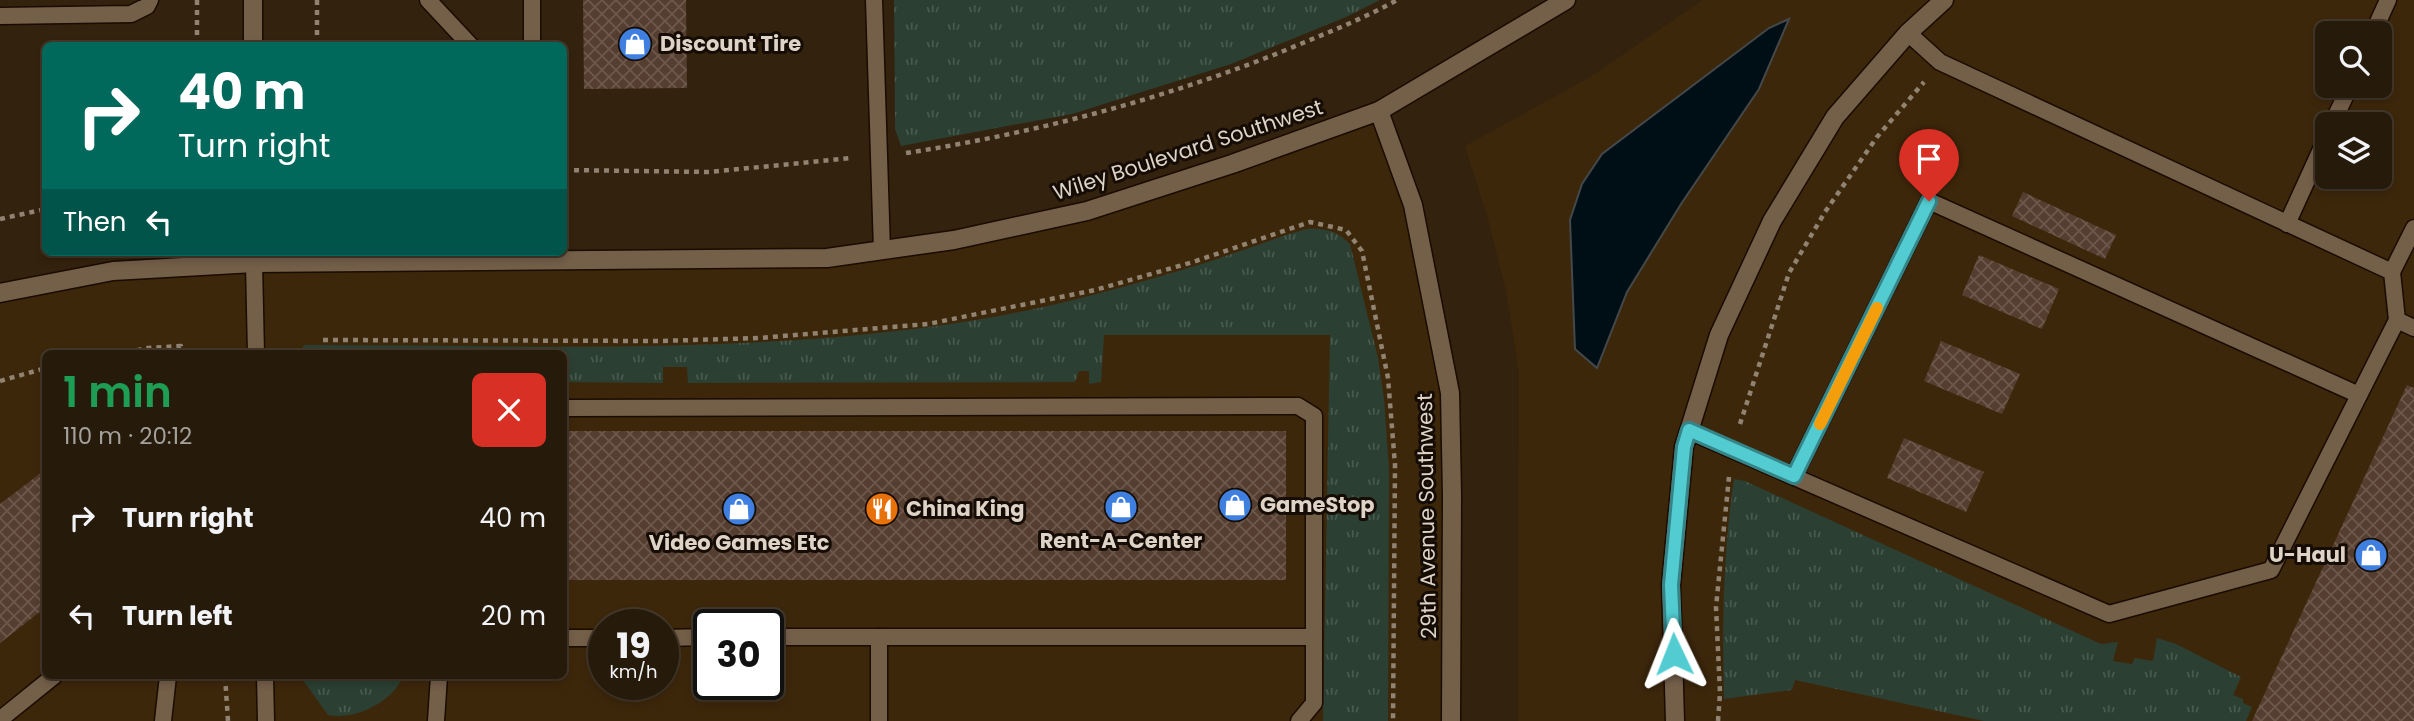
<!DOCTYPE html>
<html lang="en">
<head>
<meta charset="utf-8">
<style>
	:root { --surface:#261a0a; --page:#322718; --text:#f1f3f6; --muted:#a4a19c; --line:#42382b }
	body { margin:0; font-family:Poppins,sans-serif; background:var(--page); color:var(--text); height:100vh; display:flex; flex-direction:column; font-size:26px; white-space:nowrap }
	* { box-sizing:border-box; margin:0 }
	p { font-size:23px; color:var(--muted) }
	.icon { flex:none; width:38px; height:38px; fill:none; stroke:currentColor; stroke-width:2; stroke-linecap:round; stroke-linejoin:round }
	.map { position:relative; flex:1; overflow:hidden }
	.details { position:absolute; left:42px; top:350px; width:525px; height:329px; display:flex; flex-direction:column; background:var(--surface); border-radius:10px; box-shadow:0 4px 10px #0003,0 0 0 2px var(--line) }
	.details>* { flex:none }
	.top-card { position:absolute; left:42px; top:42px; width:525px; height:214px; border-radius:10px; box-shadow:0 4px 10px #0003,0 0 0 2px var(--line); background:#00695c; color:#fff; overflow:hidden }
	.buttons { position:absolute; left:2315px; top:21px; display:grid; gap:14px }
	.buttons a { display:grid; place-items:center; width:77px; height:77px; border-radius:10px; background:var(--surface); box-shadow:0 4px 10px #0003,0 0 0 2px var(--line); font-size:35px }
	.speed { position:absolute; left:588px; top:609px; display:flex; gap:14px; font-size:35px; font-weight:700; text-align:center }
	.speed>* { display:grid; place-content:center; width:91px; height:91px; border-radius:50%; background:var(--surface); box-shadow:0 4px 10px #0003,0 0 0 2px var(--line); line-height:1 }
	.speed small { font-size:18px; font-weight:400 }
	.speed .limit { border:4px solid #111; border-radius:10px; background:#fff; color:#111 }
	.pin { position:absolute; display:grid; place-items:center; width:60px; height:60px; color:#fff; margin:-72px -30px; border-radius:50% 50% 50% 0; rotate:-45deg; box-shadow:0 0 7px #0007 }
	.pin .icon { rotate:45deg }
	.me { position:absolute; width:77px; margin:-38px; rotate:358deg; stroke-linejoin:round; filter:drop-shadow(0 0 5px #0008) }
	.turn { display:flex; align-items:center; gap:24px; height:147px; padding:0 21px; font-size:32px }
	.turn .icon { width:91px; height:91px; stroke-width:2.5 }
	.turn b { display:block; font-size:49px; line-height:60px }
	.then { display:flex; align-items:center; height:66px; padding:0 21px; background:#0003; gap:14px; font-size:26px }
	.round { display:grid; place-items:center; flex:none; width:74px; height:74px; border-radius:10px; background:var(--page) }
	.summary { display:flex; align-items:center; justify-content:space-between; height:119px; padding:0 21px }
	h1 { font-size:42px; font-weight:600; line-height:52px; color:#1e9e55 }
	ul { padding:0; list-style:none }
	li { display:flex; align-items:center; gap:21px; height:98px; padding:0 21px }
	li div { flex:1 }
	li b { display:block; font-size:26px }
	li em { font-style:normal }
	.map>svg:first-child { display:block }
</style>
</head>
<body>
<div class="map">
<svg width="2414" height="721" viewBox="0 0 2414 721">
	<defs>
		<pattern id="grass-tufts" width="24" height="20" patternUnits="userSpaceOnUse" patternTransform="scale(1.75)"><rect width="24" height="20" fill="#2b3f32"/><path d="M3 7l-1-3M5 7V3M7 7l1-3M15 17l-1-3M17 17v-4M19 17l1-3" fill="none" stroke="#495a4e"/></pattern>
		<pattern id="building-cross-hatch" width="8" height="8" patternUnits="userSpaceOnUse" patternTransform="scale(1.75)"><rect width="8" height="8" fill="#553d2f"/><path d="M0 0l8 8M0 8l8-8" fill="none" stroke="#6d584c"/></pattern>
	</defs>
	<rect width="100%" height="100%" fill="#33220d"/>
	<g fill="#3d270b" fill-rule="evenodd">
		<path d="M1703,0H2414V721H1518L1519,372L1506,291L1488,219L1465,146L1587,79ZM2328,33H2380V86H2328ZM2328,124H2380V177H2328Z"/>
		<path d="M1379,111L1413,205L1450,393L1451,721H0V293L113,271L827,258L1087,211ZM46,354H564V676H46ZM604,625H663V684H604ZM709,625H768V684H709Z"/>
	</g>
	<g fill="url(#grass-tufts)">
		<polygon points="894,0 1380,0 1346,17 1231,64 1072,114 901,146 895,129 895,119"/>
		<path d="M1306,229C1324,228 1336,230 1350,244L1378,358L1384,399L1389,469L1388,721H1323L1330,335H1104L1101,382L1089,384V371H1079L1075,382L688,383L687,367H663V383L564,382V354L300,353L304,345C525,345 750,356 969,321C1049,309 1129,286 1205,263C1239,252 1272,239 1306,229Z"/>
		<path d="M1734,479L1745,481L2101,644L2118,642L2113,661L2132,664L2135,658L2153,661L2157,638L2176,644L2241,677L2233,695L2243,699V703L2252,707L2246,721H1984L1795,680L1792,690L1724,699C1722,625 1723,553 1734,479Z"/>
		<path d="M300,676H403C394,701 355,721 328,715Z"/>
	</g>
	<polygon fill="#000e15" stroke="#43494a" stroke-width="2" points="1789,19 1759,89 1681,204 1627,292 1597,368 1575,349 1570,220 1582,184 1602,154 1769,28"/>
	<g fill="url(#building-cross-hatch)">
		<polygon points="583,0 686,0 687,88 584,89"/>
		<polygon points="2023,192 2116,235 2105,259 2012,216"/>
		<polygon points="1979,255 2059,289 2042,329 1962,295"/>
		<polygon points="1941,341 2020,374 2002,414 1924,381"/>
		<polygon points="2407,385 2414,388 2414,721 2252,721"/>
		<rect x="564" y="431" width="722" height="149"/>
		<polygon points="1904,438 1984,472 1966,512 1887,478"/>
		<polygon points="46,469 46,607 0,643 0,504"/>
	</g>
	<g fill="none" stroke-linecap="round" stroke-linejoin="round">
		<defs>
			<g id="service">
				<polyline points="428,0 471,46"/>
				<polyline points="532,0 532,46"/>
				<polyline points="874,0 882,250"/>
				<polyline points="0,16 131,14 147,6 150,0"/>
				<polyline points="1908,33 1940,62 2392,272 2397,320 2414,328"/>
				<polyline points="2373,33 2388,0"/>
				<polyline points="2332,124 2350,86"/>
				<polyline points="2287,224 2328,134"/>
				<polyline points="254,263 256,354"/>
				<polyline points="2392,272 2414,228"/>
				<polyline points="564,408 1298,406 1314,416 1314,703 1299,721"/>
				<polyline points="1689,431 2109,614 2271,570 2397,320"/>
				<polyline points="1794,476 1929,201 2359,395"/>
				<polyline points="768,637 1314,637"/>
				<polyline points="879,637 879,721"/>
				<polyline points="564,638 604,638"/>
				<polyline points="663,638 709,637"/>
				<polyline points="265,676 266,721"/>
				<polyline points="3,721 2,718 54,676"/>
				<polyline points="163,721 168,676"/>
				<polyline points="436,721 439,676"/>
			</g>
			<polyline id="minor" points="1675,721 1671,585 1684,447 1719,335 1772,221 1835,117 1908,33 1944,0"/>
			<g id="tertiary">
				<polyline points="253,0 253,46"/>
				<polyline points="1379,111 1413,205 1450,393 1452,496 1451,721"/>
				<polyline points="0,293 113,271 254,263 827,258 954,240 1087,211 1232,164 1379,111 1566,0"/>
			</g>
		</defs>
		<use href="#service" stroke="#1b0b00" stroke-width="19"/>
		<use href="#minor" stroke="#1b0b00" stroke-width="21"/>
		<use href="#tertiary" stroke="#1b0b00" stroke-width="21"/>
		<g stroke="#908372" stroke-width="4.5" stroke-dasharray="5 5" stroke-linecap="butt">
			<polyline points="197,0 197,46"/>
			<polyline points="317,0 317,46"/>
			<path d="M906,153C1036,133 1164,99 1286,50C1324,34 1361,20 1397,0"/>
			<polyline points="564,170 709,172 852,158"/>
			<polyline points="0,219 46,209"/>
			<polyline points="323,340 660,341 759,338 928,324 1095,290 1193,262 1310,222 1346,230 1362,251 1388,378 1395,465 1393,721"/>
			<polyline points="117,354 148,348 181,346 182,354"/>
			<polyline points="0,381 46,368"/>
			<polyline points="1740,424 1789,273 1825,212 1877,137 1924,82"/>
			<polyline points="225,676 228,721"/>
			<polyline points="1718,721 1720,693 1716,607 1729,477"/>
		</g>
		<use href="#service" stroke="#745f49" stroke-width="16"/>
		<use href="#minor" stroke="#745f49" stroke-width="18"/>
		<use href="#tertiary" stroke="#745f49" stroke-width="18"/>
	</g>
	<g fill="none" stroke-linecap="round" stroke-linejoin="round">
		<defs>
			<polyline id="route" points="1674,654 1671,585 1684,447 1689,430 1794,476 1929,201"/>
		</defs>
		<use href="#route" stroke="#358588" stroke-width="18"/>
		<use href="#route" stroke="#52ccd1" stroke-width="12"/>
		<polyline stroke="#f59e0b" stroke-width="12" points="1820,424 1877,308"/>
	</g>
	<defs>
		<symbol id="shop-disc" viewBox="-11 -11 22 22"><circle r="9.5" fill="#3f7fe0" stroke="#150d05"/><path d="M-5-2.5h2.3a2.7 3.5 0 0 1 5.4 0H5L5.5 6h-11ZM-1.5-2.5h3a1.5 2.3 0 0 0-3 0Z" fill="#fff"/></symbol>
		<symbol id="restaurant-disc" viewBox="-11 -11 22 22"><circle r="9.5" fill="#e8710a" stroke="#150d05"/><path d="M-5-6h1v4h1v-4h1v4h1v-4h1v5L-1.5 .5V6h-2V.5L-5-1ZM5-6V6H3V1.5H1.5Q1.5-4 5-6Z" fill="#fff"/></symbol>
	</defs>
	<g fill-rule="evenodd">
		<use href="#shop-disc" x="616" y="25" width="38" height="38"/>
		<use href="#shop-disc" x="1216" y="486" width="38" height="38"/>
		<use href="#shop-disc" x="1102" y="488" width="38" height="38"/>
		<use href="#shop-disc" x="720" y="490" width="38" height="38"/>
		<use href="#restaurant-disc" x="863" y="490" width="38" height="38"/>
		<use href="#shop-disc" x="2352" y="536" width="38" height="38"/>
	</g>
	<g text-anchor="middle" stroke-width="6" stroke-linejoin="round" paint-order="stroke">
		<g font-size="21" font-weight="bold" fill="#ded3c6" stroke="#150d05" text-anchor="start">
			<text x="660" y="51">Discount Tire</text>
			<text x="1260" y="512">GameStop</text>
			<text x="906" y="516">China King</text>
			<text x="1121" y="548" text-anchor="middle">Rent-A-Center</text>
			<text x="739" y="550" text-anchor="middle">Video Games Etc</text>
			<text x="2346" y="562" text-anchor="end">U-Haul</text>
		</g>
		<g font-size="21" fill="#ded3c6" stroke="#150d05">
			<text transform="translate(1188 150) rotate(-18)" y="7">Wiley Boulevard Southwest</text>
			<text transform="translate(1427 516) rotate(-91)" y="7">29th Avenue Southwest</text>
		</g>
	</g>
</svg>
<div class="buttons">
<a><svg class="icon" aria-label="search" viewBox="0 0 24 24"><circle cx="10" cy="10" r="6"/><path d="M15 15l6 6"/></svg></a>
<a><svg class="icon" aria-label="layers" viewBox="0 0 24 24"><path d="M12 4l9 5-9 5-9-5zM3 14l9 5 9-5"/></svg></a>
</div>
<div class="speed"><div>19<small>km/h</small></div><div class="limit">30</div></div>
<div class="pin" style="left:1929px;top:201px;background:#d93025"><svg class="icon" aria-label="arrive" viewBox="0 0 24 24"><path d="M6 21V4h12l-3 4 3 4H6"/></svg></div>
<svg class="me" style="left:1674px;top:654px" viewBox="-20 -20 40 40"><path d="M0-17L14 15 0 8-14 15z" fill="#52ccd1" stroke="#fff" stroke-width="4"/></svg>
<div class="top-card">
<div class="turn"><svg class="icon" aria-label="right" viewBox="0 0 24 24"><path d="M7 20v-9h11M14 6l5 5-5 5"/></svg><div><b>40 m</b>Turn right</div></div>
<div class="then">Then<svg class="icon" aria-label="left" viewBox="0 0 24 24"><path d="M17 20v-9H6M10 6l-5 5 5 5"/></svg></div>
</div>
<section class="details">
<div class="summary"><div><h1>1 min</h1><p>110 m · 20:12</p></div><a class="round" style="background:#d93025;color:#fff"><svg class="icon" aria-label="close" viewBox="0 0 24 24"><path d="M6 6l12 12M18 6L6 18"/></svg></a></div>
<ul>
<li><svg class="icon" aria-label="right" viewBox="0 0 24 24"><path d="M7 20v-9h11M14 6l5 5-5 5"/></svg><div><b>Turn right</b></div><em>40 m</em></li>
<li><svg class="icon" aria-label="left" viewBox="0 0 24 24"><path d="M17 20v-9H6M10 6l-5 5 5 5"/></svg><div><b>Turn left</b></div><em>20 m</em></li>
</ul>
</section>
</div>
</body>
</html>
